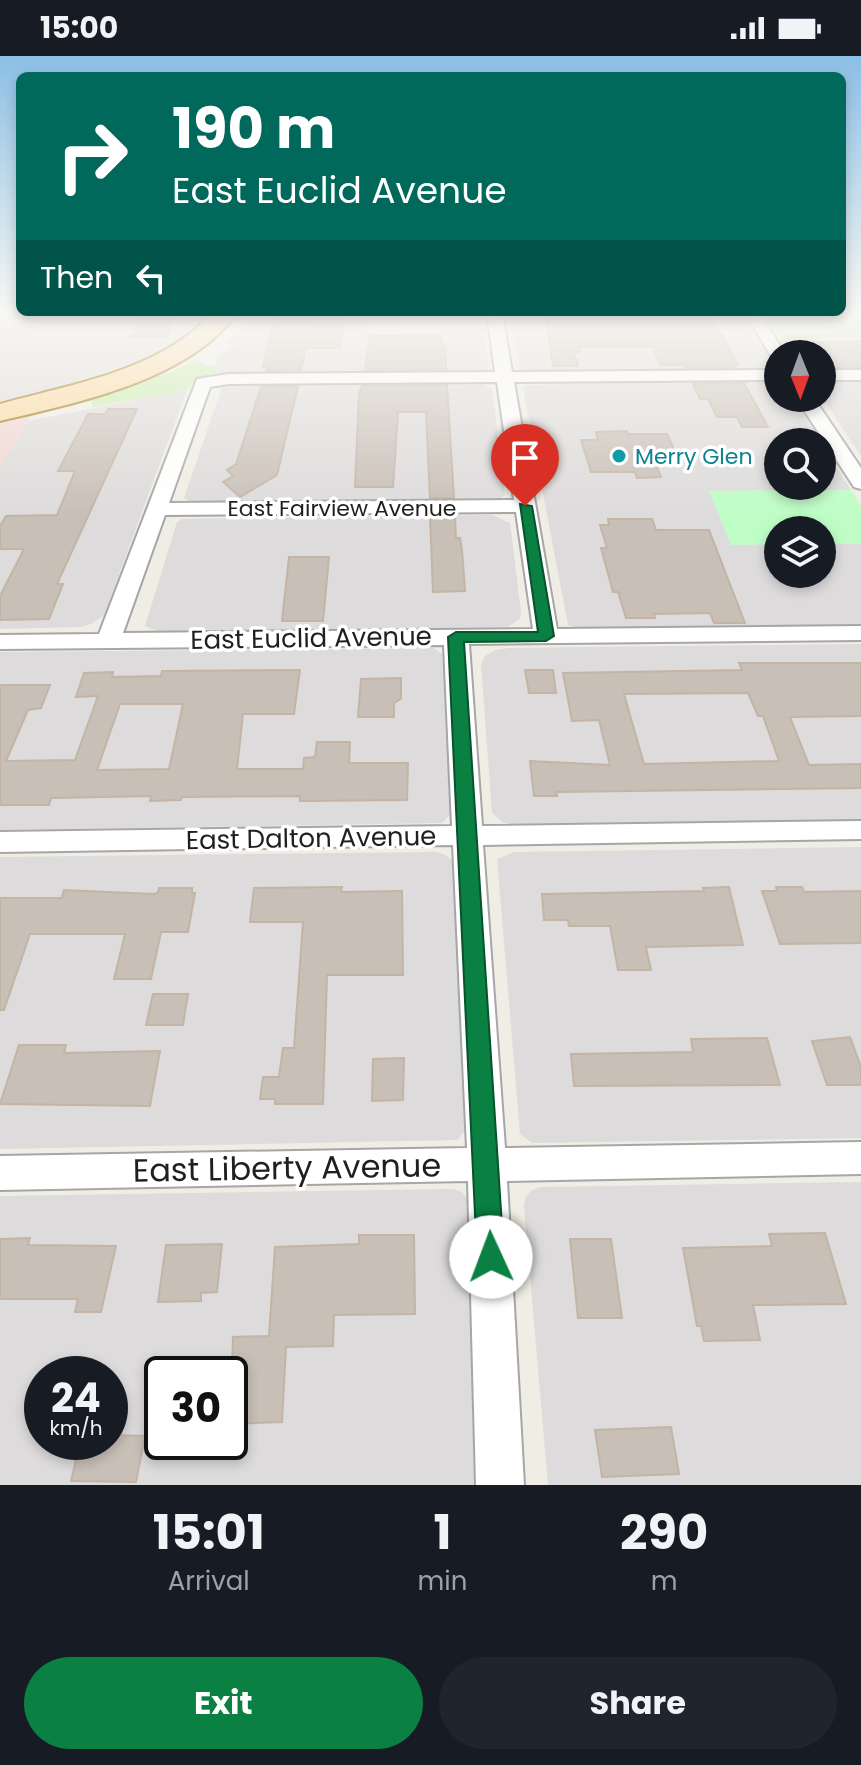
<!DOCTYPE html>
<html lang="en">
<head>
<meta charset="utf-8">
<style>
	:root { --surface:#171b24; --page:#20242c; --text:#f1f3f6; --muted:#9ea1a6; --accent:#0b8043 }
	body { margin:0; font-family:Poppins,sans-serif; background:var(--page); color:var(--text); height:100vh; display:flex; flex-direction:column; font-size:30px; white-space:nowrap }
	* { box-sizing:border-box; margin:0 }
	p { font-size:26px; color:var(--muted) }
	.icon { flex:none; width:44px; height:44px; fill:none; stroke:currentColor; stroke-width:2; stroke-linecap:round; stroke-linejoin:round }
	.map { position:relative; height:1429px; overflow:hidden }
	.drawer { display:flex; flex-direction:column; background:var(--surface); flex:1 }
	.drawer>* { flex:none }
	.banner { position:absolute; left:16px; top:16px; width:830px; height:244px; border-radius:12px; box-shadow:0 4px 12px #0003; background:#00695c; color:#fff; overflow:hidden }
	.needle { width:52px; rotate:179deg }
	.controls { position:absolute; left:764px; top:284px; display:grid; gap:16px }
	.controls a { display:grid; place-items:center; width:72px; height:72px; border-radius:50%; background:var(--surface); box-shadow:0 4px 12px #0003; font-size:40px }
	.speed { position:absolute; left:24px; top:1300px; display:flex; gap:16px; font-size:40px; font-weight:700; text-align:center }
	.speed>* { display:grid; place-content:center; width:104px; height:104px; border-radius:50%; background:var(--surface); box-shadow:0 4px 12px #0003; line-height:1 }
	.speed small { font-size:20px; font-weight:400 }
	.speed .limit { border:4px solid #111; border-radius:12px; background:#fff; color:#111 }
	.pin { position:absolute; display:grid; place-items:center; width:68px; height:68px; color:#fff; margin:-82px -34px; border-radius:50% 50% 50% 0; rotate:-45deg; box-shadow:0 0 8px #0007 }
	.pin .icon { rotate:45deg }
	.me { position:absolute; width:88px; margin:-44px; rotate:358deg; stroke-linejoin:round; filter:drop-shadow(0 0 6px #0008) }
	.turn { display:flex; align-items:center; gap:28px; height:168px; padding:0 24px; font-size:36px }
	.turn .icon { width:104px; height:104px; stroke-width:2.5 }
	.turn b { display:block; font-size:56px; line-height:68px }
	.then { display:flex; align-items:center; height:76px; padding:0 24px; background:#0003; gap:16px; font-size:30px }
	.eta { display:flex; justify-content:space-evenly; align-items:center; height:136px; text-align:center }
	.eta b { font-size:48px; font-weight:700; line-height:56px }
	.button { display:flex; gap:16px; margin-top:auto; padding:16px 24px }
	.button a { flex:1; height:92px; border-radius:48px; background:var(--accent); color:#fff; font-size:32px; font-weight:700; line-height:92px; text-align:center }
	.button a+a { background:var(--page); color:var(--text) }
	.status { display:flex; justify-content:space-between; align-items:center; height:56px; padding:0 40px; background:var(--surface); direction:ltr }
	.status svg { height:22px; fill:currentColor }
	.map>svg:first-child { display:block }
</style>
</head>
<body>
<div class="status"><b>15:00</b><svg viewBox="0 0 49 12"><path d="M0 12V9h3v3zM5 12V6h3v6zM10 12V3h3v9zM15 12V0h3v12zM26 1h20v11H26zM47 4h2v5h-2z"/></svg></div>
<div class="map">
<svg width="861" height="1429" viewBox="0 0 861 1429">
	<rect width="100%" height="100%" fill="#f0ede4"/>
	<g fill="#dddbdb" fill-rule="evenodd">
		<polygon points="0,257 206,257 188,278 142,304 0,350"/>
		<polygon points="250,257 367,257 367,274 484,273 489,313 474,318 215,319 216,302 236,289 224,287 238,275"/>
		<polygon points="510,257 741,257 773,310 769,314 528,316 520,312"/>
		<polygon points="861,323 861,400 822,341 822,324"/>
		<polygon points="766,324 778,326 778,342 793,342 821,386 778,386 778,430 822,430 822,388 851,434 709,435 731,489 778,488 778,518 822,518 822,488 861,488 861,571 582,574 568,569 523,332 526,329"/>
		<polygon points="476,326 492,332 505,439 501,442 192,447 184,442 222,331 239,328"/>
		<polygon points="187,334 104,559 91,568 81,571 0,573 0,410 28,365"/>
		<polygon points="492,459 510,467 521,556 520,563 507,571 160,576 145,570 177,466 183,463"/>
		<polygon points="861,588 861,764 513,768 503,767 492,757 481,608 485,600 495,594 509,592"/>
		<polygon points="434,592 445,600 452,757 442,767 0,774 0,596"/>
		<polygon points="861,791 861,1082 532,1087 520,1078 497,803 514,796"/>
		<polygon points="436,796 444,798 454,806 466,1074 457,1084 0,1093 0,801"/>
		<polygon points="861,1126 861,1429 548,1429 524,1150 526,1140 532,1134 540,1131"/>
		<path d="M453,1133L462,1136L470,1145L481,1429H0V1140ZM42,1318H110V1386H42ZM162,1318H230V1386H162Z"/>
	</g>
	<polygon fill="#f2d5d2" points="32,358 28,365 0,410 0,367"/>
	<g fill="#c6eea6">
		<polygon points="765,257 861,257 861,282 782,283"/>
		<polygon points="198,304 208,310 218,309 215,319 194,326 187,334 93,351 92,345 81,343 168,317"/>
	</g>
	<polygon fill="#befdc6" points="851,434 861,450 861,488 822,488 822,474 778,474 778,488 731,489 709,435"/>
	<g fill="#c8bfb7" stroke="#c3b4a5" stroke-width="2" fill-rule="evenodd">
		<polygon points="142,257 177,257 167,281 131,281"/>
		<polygon points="310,257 346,257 340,292 306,292 301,314 266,315 267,311 263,311 274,264 309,264"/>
		<polygon points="545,257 651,257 653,263 713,263 738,309 734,309 735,311 685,312 684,309 660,309 653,291 579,291 581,296 574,297 578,310 553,310"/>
		<polygon points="441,279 443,291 446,291 446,313 365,314 370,280"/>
		<polygon points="861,285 861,311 832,311 814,286"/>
		<polygon points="744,327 768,371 742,371 737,361 717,361 708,343 700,343 693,328"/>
		<polygon points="447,329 454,442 430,442 426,356 398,356 393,431 355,431 359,337 362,330"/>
		<polygon points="298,330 277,419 240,441 223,426 233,420 227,414 236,408 261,331"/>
		<polygon points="108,353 137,353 57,528 63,528 49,563 0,564 0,540 24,493 0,493 0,470 6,460 57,459 75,415 58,415 88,358 105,358"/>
		<polygon points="627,375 628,378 667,378 678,402 654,403 661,421 637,422 635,416 591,416 581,384 598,384 596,376"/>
		<polygon points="430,460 455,460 456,482 460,482 462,494 465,535 433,536"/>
		<polygon points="608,463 652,463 656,474 709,474 745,567 714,567 710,557 654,558 655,562 626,562 618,536 613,536 601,492 607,492 600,469 609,469"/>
		<polygon points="289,501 329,501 323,565 282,565"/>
		<path d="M739,607H861V660L790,661L809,709L861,708V732L556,736L557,740H534L530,705L610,709L599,664L572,665L563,617L742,614ZM748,637L758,660H763L779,705L644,708L624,638Z"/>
		<path d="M300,614L294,658H243L237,713H303L304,702L315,701L317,686H350L349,707H408L407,744L300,745V740L182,741L181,744L150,745L151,740L51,742L49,749H0V629H50L41,652L28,654L6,705L75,704L98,640L76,641L84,617L113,616L112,621L161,620L162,615ZM120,648H183L169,713L97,714Z"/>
		<polygon points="525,614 553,614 556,637 529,637"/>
		<polygon points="401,622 401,643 394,647 394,661 358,661 361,623"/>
		<polygon points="342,831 341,836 402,835 403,919 327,919 323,1048 275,1048 275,1043 260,1043 263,1021 279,1021 283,992 294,992 303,866 250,866 254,832"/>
		<polygon points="729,831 743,889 646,891 651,914 618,914 610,870 569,870 568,864 544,864 542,838 704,835 703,832"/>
		<polygon points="776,831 802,831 804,836 861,835 861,887 780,888 762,835 777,835"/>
		<polygon points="159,832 192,832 192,837 195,837 188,876 161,876 151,923 114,923 125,878 30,878 4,954 0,954 0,842 62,842 64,834 153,838 158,837"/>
		<polygon points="153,938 188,938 183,969 146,969"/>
		<polygon points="850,981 861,1011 861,1029 827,1029 812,985"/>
		<polygon points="767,982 780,1029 574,1030 571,998 693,996 691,983"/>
		<polygon points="19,989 66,989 64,997 160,995 150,1050 0,1048"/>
		<polygon points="404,1002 403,1044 372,1045 373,1003"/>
		<polygon points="825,1177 846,1248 753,1249 760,1284 704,1285 701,1270 697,1270 683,1192 772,1190 769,1178"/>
		<polygon points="359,1179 414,1179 415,1258 334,1259 333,1290 286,1291 282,1366 230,1368 233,1281 269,1280 275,1191 359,1188"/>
		<polygon points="30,1182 28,1189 116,1190 101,1256 75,1256 78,1243 0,1243 0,1183"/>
		<polygon points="570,1183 611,1183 622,1262 578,1262"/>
		<polygon points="222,1188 217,1236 201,1237 201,1245 158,1246 166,1189"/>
		<polygon points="671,1371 679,1418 602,1421 595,1374"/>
		<polygon points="110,1379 145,1380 136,1426 71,1425 80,1386 110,1386"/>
	</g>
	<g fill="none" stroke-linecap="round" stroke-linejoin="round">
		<defs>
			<g id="street">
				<path d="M487,257H502L512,316L778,314V324L514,326L557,573L861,570V584L469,588L482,770L861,765V783L483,789L505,1092L861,1086V1118L507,1125L524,1429H476L468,1125L0,1134V1100L467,1092L453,789L0,796V776L452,770L444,589L0,593V579L99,578L197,323L228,318L495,316ZM497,326L514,444L169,447L210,331L228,328ZM516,456L533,573L123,577L165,459Z"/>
				<polygon points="745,257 760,257 785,298 778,298 778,304 772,302"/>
				<rect x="822" y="314" width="39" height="10"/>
				<polygon points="796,342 814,342 861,412 861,433 854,431"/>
			</g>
			<path id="primary" d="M212,257H237C190,324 76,347 0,365V348C71,328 160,315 212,257Z"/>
		</defs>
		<use href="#street" stroke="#a6a6a6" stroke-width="4"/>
		<use href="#primary" stroke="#996d00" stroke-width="4"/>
		<use href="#street" fill="#fff" fill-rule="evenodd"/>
		<use href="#primary" fill="#ffd89a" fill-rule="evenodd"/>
	</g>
	<linearGradient id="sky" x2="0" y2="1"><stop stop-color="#8bbfe5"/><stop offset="0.56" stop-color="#f8f7f3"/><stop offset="1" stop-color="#f8f7f3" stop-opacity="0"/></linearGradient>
	<rect width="861" height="457" fill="url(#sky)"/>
	<polygon fill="#0b8043" stroke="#07532c" stroke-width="2" points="520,448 532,450 554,580 546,585 464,586 504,1201 500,1209 491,1213 481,1209 477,1201 448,581 456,576 538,576"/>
	<circle fill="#0f9aa8" stroke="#fff" stroke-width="3" cx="619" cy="400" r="8"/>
	<g text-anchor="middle" stroke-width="7" stroke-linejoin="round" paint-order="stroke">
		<g font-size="22" fill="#0d838f" stroke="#fff" text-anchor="start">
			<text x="635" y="408">Merry Glen</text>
		</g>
		<g font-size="22" fill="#1f1f1f" stroke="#fff">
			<text x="342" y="460">East Fairview Avenue</text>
		</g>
		<g font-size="26" fill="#1f1f1f" stroke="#fff">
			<text transform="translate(311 582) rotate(-1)" y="9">East Euclid Avenue</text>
			<text transform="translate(311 782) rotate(-1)" y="9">East Dalton Avenue</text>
		</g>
		<g font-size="32" fill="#1f1f1f" stroke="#fff">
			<text transform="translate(287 1112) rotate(-1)" y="11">East Liberty Avenue</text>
		</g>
	</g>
</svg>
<div class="controls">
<a><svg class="needle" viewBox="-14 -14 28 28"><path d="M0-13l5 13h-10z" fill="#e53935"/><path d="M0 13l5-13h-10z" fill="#9ea1a6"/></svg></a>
<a><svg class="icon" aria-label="search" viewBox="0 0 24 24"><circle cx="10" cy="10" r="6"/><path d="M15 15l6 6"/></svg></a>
<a><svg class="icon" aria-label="layers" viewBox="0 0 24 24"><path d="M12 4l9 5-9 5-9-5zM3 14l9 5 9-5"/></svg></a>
</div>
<div class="speed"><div>24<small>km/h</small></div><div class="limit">30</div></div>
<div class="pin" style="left:525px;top:450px;background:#d93025"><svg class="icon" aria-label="arrive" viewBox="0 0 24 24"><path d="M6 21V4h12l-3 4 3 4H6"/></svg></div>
<svg class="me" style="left:491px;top:1201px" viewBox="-20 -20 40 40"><circle r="19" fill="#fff"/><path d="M0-13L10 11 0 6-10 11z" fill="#0b8043"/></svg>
<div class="banner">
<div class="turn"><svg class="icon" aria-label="right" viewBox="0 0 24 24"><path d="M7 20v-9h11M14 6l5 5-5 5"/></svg><div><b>190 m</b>East Euclid Avenue</div></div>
<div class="then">Then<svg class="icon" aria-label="left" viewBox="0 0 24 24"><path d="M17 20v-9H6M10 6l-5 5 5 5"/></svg></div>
</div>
</div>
<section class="drawer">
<div class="eta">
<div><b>15:01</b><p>Arrival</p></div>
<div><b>1</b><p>min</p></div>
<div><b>290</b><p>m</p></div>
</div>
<div class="button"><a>Exit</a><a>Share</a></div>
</section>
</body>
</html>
